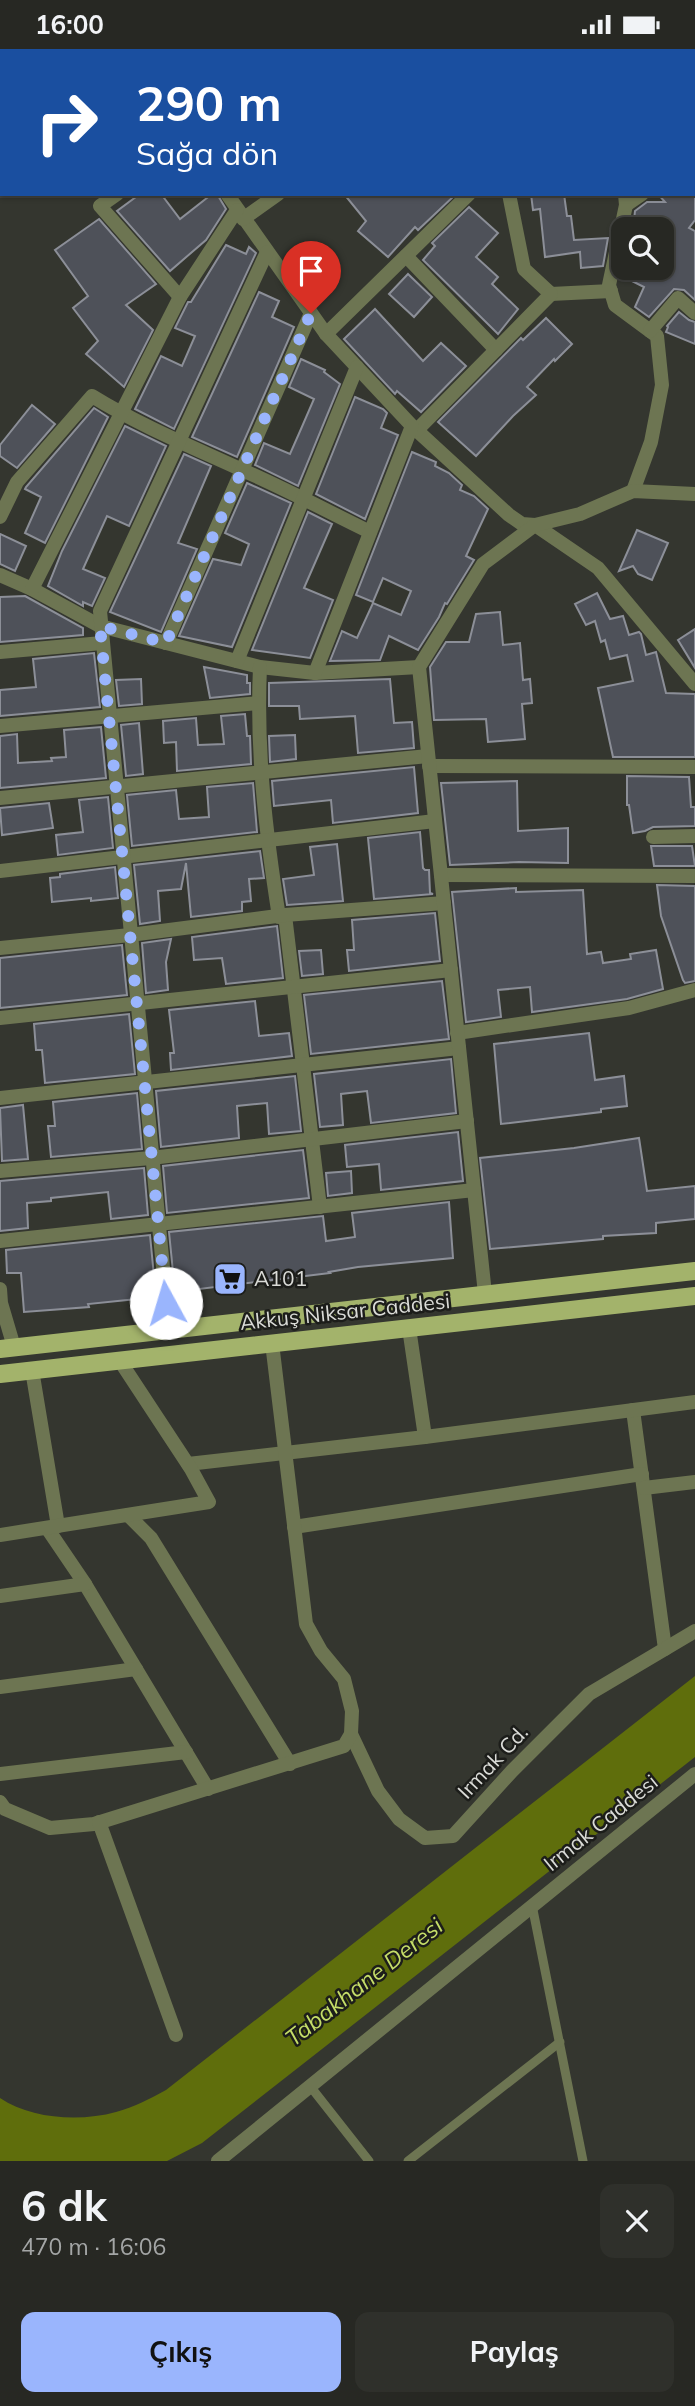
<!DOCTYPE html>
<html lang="tr">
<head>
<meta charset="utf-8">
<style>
	:root { --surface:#272823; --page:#2f302b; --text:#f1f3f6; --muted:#a4a6a6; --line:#434441; --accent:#9ab5fd }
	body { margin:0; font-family:Mulish,sans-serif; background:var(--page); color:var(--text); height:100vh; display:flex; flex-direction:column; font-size:26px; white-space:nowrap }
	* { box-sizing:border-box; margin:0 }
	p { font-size:23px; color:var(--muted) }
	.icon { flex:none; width:38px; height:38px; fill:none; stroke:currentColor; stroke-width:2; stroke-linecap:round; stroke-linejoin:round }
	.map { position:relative; height:2112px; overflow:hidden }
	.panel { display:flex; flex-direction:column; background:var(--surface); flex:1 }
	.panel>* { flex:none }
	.banner { position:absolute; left:0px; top:0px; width:696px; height:147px; box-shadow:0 2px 5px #0004,0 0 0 2px var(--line); background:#1a4fa0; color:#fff; overflow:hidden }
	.controls { position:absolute; left:611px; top:168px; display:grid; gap:14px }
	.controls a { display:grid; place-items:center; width:63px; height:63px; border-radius:14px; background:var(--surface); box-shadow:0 2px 5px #0004,0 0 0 2px var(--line); font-size:35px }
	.pin { position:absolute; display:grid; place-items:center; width:60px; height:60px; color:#fff; margin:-72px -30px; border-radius:50% 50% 50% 0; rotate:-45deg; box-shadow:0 0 7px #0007 }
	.pin .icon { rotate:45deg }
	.me { position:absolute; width:77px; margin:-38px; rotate:354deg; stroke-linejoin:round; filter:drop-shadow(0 0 5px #0008) }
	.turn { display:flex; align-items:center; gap:24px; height:147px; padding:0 21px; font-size:32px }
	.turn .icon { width:91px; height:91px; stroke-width:2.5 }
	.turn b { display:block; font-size:49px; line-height:60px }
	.round { display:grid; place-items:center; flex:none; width:74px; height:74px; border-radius:14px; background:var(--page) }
	.headline { display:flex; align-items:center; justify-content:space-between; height:119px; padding:0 21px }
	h1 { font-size:42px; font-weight:700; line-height:52px }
	.primary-button { display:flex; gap:14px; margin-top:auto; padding:14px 21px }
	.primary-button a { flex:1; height:80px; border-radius:14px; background:var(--accent); color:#111; font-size:28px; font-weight:700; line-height:80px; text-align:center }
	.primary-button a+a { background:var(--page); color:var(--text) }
	.status { display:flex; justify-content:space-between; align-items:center; height:49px; padding:0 35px; background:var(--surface); direction:ltr }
	.status svg { height:19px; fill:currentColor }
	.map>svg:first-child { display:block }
</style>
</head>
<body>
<div class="status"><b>16:00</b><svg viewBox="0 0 49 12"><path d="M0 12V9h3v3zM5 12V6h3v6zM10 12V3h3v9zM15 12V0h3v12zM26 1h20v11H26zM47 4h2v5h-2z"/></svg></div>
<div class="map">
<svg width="695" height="2112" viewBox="0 0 695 2112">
	<rect width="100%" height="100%" fill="#34362f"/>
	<path fill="#5f6e0c" d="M695,1627V1708L202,2094L167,2112H0V2049C31,2070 80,2073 116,2063C134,2058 150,2050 166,2041Z"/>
	<g fill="#4e5159" stroke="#8c8f98" stroke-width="2">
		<polygon points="140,145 161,145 180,170 212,145 217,145 226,160 206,191 170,222 117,162"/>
		<polygon points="344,145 454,145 455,146 418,181 415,178 388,208 358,182 366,172"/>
		<polygon points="531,145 564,145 567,167 571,167 574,191 608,189 603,217 581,219 580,203 545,208 540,160 533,161"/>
		<polygon points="658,145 695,145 695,171 689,179 695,182 695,251 684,241 674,240 649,268 635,258 644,238 624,228 629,219 662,219 662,180 633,180 635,162 647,153 665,153"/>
		<polygon points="469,158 498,184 476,208 498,228 492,235 518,260 498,285 423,211 435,197 432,194"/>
		<polygon points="99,170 156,235 126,256 153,281 124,338 86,305 98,292 73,259 88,247 55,201"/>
		<polygon points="226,196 246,205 249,198 256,204 174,380 135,360 161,307 182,317 195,287 175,279 188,253 191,253"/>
		<polygon points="408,225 432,248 414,268 389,245"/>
		<polygon points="259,243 279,252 272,268 294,278 237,408 192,388"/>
		<polygon points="375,260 423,312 441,294 466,317 421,363 397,342 395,345 344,290"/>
		<polygon points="679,263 689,271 695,273 695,295 666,283 668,278 667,277"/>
		<polygon points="546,269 572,295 555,312 554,310 527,338 536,346 513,367 476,407 438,373 521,289 523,291"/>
		<polygon points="301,310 325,321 324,323 340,335 298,437 255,416 264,394 290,405 301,380 314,350 289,338"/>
		<polygon points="355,348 383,360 387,364 381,379 398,386 365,470 316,445"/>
		<polygon points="32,356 55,375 17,419 0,407 0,396"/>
		<polygon points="94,359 108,368 45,494 25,484 41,448 25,440 26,438"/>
		<polygon points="125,377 166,397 129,477 107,467 83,520 105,529 92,557 83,553 83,557 48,537 62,502"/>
		<polygon points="412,403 436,413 435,417 449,424 462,436 460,441 474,447 488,460 466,507 474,511 447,555 445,554 439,568 418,601 389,587 380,611 330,612 342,582 357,589 373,554 401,566 411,542 383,529 373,553 356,546"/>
		<polygon points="184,405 211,417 178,494 197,500 161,583 110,563"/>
		<polygon points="247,434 291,454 232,598 179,587 213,510 241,516 249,495 225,484"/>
		<polygon points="308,463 332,475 304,539 333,551 310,609 252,601"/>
		<polygon points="637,481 668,494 652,531 638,525 633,517 619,522"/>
		<polygon points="0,485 26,497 15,522 0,515"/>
		<polygon points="597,544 610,570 623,567 629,586 639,583 641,585 646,606 656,603 666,644 695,645 695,708 613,708 598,639 633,632 627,606 610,610 605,591 601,593 595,572 586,576 575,555"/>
		<polygon points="25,547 83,579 83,586 0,593 0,548"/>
		<polygon points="500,563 503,596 520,594 523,631 530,630 532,654 522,655 525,690 488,693 486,670 434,671 430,618 446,593 469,593 476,565"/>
		<polygon points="695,580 695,619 678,591"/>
		<polygon points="94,604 100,658 0,667 0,641 36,638 33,610"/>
		<polygon points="204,618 247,626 247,634 250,634 250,645 210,649"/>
		<polygon points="141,630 142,655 119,657 116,631"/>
		<polygon points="390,630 394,674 412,673 414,699 358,704 355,667 300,670 299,657 269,657 269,634"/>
		<polygon points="245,665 247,687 250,687 251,715 177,722 176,693 164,694 163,672 196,669 198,696 224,695 221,667"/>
		<polygon points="139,674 143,725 126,727 121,676"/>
		<polygon points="101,678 106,729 0,739 0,687 17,685 18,714 52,712 51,709 66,708 64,681"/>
		<polygon points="295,686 296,710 270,713 269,687"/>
		<polygon points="414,718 418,764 333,774 331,751 274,757 272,732"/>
		<polygon points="627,727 689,728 691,758 695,758 695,777 653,778 645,782 633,784 629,756 627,756"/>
		<polygon points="517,732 518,782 568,779 568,814 519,813 450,816 441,734"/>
		<polygon points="253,734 257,783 132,797 127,746 176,741 179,770 209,768 207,738"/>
		<polygon points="108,748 113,799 58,806 56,786 83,783 79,751"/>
		<polygon points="49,754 53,779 2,786 0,759"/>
		<polygon points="420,783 423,819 425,821 429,821 430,844 433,845 374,850 368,789"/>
		<polygon points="337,795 343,852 287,856 283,830 314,826 310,798"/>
		<polygon points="651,797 692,797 695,817 654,817"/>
		<polygon points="260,802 264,829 249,830 251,852 242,853 242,862 191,868 186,814 181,840 158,842 160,872 140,875 134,816"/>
		<polygon points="115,818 118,849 91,852 91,849 52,853 50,829 60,828 60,825"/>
		<polygon points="657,836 695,837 695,932 685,934 683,931 661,867"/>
		<polygon points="516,839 516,843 583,841 587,905 601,903 603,914 631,910 630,905 656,901 663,940 627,950 532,963 530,938 498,941 501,968 466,973 452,843"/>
		<polygon points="435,864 440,912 349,922 347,901 354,901 352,871"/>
		<polygon points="277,877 283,929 226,935 222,909 194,911 192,888"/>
		<polygon points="171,890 166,913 168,941 146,944 142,894"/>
		<polygon points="122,896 127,946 0,959 0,909"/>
		<polygon points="321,901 323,925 302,927 299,902"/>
		<polygon points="442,932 449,990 311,1005 304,946"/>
		<polygon points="255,952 259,987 289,984 292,1007 171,1021 170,1004 174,1004 169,961"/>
		<polygon points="129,965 135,1025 45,1034 42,1001 36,1001 34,975"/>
		<polygon points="589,984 595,1031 624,1027 627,1057 601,1060 601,1063 501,1075 494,995"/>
		<polygon points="451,1010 456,1064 371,1074 367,1042 341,1045 343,1076 320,1078 314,1025"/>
		<polygon points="295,1027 301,1082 269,1085 267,1054 237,1057 239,1089 161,1098 156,1042"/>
		<polygon points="137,1044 142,1100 51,1108 48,1077 55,1077 53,1053"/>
		<polygon points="23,1056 28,1110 2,1112 0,1059"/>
		<polygon points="458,1083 463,1132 381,1141 379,1115 347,1118 345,1096"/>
		<polygon points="639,1089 647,1142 695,1137 695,1170 656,1174 656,1184 603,1187 603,1190 490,1200 480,1109 574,1099"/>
		<polygon points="303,1101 309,1149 167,1164 163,1117"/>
		<polygon points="144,1119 148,1166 111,1170 108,1143 51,1149 51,1152 27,1154 28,1179 0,1182 0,1132"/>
		<polygon points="351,1122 352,1144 328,1147 326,1124"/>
		<polygon points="449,1153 453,1209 358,1218 329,1223 330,1224 175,1243 169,1183 323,1167 326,1192 355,1188 352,1164"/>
		<polygon points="150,1186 156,1248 88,1255 89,1258 24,1263 21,1224 7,1224 6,1201"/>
	</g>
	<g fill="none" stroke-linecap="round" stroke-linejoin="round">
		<g stroke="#6d7552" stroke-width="9">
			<polyline points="532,1856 583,2112"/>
			<polyline points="310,2037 369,2112"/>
			<polyline points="408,2112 560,1993"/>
		</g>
		<g stroke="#6d7552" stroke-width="14">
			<polyline points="19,0 21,2"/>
			<polyline points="129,0 130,2"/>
			<polyline points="472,0 473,2"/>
			<polyline points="605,0 606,2"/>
			<polyline points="72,2 74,0"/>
			<polyline points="0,52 2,51"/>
			<polyline points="695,111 695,110"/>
			<polyline points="117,145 100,157 180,248"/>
			<polyline points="227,145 326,285 412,377 509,466 522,475 535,476 598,519 695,635"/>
			<polyline points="509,145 524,220 551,245 611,242"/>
			<polyline points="625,145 626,156 609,236 615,256 657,287 662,336 651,393 633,442"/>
			<polyline points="626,156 642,145"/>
			<polyline points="243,170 278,145"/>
			<polyline points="406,207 496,301"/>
			<polyline points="650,282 678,249 695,264"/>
			<polyline points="326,285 469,145"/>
			<polyline points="417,381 551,245"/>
			<path d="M0,468L17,433L92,347C139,376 190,397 240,420C284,439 327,462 370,483"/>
			<polyline points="0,526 32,540 100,577 260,618 315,624 419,618"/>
			<polyline points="32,540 180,248 237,161"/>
			<polyline points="166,594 311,264"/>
			<polyline points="0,603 102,594"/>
			<polyline points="237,612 357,318"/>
			<path d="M260,618C256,703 266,785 279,868"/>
			<polyline points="315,624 412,377"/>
			<polyline points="0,677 258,654"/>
			<polyline points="429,717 695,718"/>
			<polyline points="0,749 428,707"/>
			<polyline points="653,788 695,787"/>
			<polyline points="0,822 435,772"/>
			<polyline points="441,826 695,827"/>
			<polyline points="285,866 320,1158"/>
			<polyline points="0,899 130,886 285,866 444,854"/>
			<polyline points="0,969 451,921"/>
			<polyline points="457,984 629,959 695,941"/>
			<polyline points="0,1049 459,999"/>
			<polyline points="0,1122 151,1109 467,1072"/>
			<polyline points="0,1192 474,1141"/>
			<polyline points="0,1240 1,1254 14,1298"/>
			<polyline points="409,1279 425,1388"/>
			<polyline points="169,1281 100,562 267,203"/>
			<polyline points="32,1321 58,1477"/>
			<polyline points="633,1361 665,1600"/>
			<polyline points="188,1415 425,1388 695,1353"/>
			<polyline points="644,1439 695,1433"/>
			<polyline points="128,1466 151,1489 290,1715"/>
			<polyline points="294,1478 642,1425"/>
			<polyline points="47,1479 85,1535 208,1740"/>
			<polyline points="0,1486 209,1453 191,1420 120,1312"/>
			<polyline points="0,1547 85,1535"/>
			<polyline points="0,1638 136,1620"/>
			<polyline points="351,1685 378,1742 399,1770 425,1789 453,1787 512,1722 589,1645 695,1582"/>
			<polyline points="0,1725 186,1703"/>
			<polyline points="0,1753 5,1760 50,1779 94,1775 344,1697 351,1685 352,1662 344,1630 321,1602 306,1575 272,1294"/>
			<polyline points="99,1773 176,1986"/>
		</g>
		<g stroke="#6d7552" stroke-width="14">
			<polyline points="485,1245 419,618 483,515 535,476 580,465 633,442 695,445"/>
			<polyline points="218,2112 695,1725"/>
		</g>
		<g stroke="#a3b36b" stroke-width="18">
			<polyline points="0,1300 695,1222"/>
			<polyline points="0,1325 695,1247"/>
		</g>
	</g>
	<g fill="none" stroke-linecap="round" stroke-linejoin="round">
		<polyline stroke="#9ab5fd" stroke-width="12" stroke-dasharray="0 21.6" points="166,1254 100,577 166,594 311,264"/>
	</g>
	<defs>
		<symbol id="supermarket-square" viewBox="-11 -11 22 22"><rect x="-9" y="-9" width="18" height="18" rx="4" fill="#9ab5fd" stroke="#1c1d1a"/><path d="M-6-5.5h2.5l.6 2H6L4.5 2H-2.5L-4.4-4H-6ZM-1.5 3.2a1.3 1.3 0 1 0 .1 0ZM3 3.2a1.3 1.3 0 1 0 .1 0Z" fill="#111"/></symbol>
	</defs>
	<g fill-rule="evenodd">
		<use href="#supermarket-square" x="211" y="1211" width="38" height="38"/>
	</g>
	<g text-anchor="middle" stroke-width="5" stroke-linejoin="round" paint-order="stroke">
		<g font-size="21" fill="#dadbd7" stroke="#1c1d1a" text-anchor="start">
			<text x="254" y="1237">A101</text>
		</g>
		<g font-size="21" fill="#dadbd7" stroke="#1c1d1a">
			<text transform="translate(345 1263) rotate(-6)" y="7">Akkuş Niksar Caddesi</text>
			<text transform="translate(493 1713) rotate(-47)" y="7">Irmak Cd.</text>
			<text transform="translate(601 1774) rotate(-39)" y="7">Irmak Caddesi</text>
		</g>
		<g font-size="23" font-style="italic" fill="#c5dd68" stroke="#1c1d1a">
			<text transform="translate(364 1933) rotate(-38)" y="8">Tabakhane Deresi</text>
		</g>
	</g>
</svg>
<div class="controls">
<a><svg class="icon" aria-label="search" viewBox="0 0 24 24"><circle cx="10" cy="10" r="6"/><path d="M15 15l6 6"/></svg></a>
</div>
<div class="pin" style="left:311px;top:264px;background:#d93025"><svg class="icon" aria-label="arrive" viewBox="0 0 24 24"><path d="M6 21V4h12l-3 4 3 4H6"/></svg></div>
<svg class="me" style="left:166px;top:1254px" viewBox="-20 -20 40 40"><circle r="19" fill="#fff"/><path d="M0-13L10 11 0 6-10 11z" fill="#9ab5fd"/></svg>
<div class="banner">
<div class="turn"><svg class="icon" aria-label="right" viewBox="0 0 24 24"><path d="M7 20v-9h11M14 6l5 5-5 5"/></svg><div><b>290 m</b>Sağa dön</div></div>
</div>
</div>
<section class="panel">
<div class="headline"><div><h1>6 dk</h1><p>470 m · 16:06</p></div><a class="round"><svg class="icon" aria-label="close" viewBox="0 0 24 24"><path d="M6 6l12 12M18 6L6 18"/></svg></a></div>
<div class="primary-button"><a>Çıkış</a><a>Paylaş</a></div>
</section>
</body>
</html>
